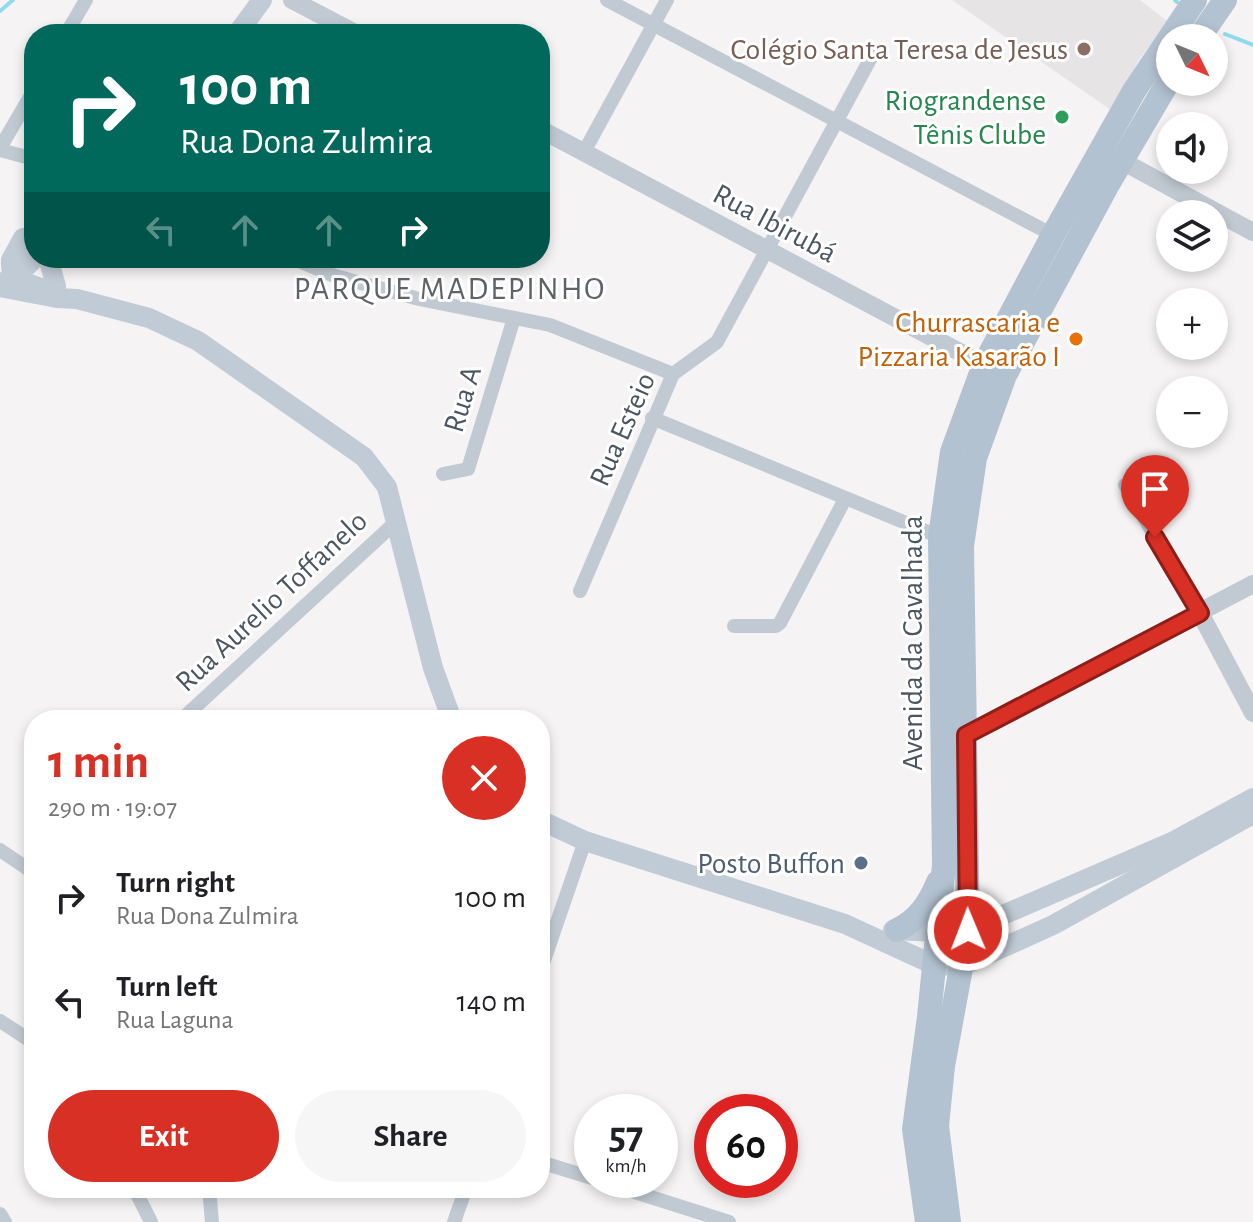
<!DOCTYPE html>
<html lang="en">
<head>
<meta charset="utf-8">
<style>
	:root { --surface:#fff; --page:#f6f6f6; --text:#202124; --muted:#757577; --accent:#d93025 }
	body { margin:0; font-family:"Alegreya Sans",sans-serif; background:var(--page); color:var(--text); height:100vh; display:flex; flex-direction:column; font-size:30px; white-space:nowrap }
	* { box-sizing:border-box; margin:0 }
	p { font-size:26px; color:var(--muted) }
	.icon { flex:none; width:44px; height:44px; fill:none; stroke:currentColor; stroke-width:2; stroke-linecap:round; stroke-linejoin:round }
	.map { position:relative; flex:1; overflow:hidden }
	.details { position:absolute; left:24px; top:710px; width:526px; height:488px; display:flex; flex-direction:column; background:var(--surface); border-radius:32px; box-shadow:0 4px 12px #0003 }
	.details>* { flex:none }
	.guide { position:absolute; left:24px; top:24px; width:526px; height:244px; border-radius:32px; box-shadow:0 4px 12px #0003; background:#00695c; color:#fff; overflow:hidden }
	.needle { width:52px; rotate:133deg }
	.tools { position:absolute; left:1156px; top:24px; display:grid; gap:16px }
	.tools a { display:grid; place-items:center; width:72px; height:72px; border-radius:50%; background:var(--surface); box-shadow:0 4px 12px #0003; font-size:40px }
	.speed { position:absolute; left:574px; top:1094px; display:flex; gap:16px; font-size:40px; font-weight:700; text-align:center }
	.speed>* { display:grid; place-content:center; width:104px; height:104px; border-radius:50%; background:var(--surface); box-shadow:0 4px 12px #0003; line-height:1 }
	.speed small { font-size:20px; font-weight:400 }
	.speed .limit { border:12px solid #d22; background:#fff; color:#111 }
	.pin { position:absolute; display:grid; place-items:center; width:68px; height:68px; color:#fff; margin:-82px -34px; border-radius:50% 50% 50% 0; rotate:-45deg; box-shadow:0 0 8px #0007 }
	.pin .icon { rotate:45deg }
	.me { position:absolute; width:88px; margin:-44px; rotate:359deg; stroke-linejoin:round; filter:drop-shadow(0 0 6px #0008) }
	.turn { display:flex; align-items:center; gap:28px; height:168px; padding:0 24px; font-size:36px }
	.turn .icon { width:104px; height:104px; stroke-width:2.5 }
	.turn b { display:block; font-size:56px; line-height:68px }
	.lanes { display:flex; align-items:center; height:76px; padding:0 24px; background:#0003; justify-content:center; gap:40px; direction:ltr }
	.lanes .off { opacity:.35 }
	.round { display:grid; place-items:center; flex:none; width:84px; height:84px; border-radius:42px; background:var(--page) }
	.head { display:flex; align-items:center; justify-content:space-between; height:136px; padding:0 24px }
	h1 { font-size:48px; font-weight:700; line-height:60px; color:var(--accent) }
	.cta { display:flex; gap:16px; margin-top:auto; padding:16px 24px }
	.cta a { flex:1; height:92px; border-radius:48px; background:var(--accent); color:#fff; font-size:32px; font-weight:700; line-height:92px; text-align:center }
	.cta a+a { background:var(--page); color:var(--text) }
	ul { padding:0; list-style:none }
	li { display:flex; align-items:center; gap:24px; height:104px; padding:0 24px }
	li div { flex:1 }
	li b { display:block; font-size:30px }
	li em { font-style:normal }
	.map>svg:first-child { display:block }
</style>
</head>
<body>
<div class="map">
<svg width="1253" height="1222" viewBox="0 0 1253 1222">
	<rect width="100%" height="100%" fill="#f5f3f3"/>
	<polygon fill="#e6e4e5" points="952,0 1140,0 1167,21 1139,60 1111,110"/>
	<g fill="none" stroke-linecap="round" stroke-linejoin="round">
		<g stroke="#90daee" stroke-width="4">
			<polyline points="1175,0 1177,2"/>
			<polyline points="0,11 13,0"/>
			<polyline points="1225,34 1253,45"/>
		</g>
		<g stroke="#c1cad2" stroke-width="14">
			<polyline points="607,0 1053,235"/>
			<polyline points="66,34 86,0"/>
			<polyline points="0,148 34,90"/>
			<polyline points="0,150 34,159"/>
			<polyline points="584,152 667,0"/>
			<polyline points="292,258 332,275 419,299 550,325 673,374"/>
			<polyline points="652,418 940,537"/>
			<polyline points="443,474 468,469 514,318"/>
			<polyline points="1125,485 1200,613"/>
			<polyline points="580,591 673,374 717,342 873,54"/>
			<polyline points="734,626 776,626 780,623 845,499"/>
			<polyline points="181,720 397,521"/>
			<polyline points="0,850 34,873"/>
			<polyline points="540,972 585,841"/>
			<polyline points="0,1021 34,1043"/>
			<polyline points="540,1162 592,1178"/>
			<polyline points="597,1180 729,1222"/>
			<polyline points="134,1188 151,1222"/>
			<polyline points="209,1188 212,1222"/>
			<polyline points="0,1214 5,1222"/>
			<polyline points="454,1222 466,1188"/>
		</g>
		<g stroke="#c1cad2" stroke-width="18">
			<polyline points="292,0 357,34"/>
			<polyline points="540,129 984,365"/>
			<polyline points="1111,155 1253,232"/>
			<polyline points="1200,613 1253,713"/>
			<polyline points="966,735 1253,584"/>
		</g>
		<g stroke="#c1cbd6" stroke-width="20">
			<polyline points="237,34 262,0"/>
			<polyline points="23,238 11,260 11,267 24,282 43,289"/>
			<polyline points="48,258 56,286"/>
			<polyline points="7,280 15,278 35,258"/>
			<polyline points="0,287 57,298 77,299 149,318 198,341 364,457 387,487 433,668 452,720"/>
			<polyline points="540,820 585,841 845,924 934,965 962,966 1053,925 1253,814"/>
			<polyline points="893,930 938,932 968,930 1172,842 1253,798"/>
		</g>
		<g stroke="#b3c2d1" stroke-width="24">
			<polyline points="1199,38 1225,0"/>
			<path d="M897,930C918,920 929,904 938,882"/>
			<polyline points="927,1222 914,1129 929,1017 944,865 940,537 952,452 984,365 1053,235 1134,91 1195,0"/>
			<polyline points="949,1222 937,1126 943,1066 968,930 962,546 975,458 1005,375 1107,186 1170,79"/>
		</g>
	</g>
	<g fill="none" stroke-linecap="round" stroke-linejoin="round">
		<defs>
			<polyline id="route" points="968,930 966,735 1200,613 1155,537"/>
		</defs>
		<use href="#route" stroke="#8d1f18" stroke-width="20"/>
		<use href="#route" stroke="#d93025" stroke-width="14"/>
	</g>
	<circle fill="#8d6e63" stroke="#fff" stroke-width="3" cx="1084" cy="49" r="8"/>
	<circle fill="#2e9e5b" stroke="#fff" stroke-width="3" cx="1062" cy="117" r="8"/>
	<circle fill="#e8710a" stroke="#fff" stroke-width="3" cx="1076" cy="339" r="8"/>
	<circle fill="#5c6f8a" stroke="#fff" stroke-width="3" cx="861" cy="863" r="8"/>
	<g text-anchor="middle" stroke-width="6" stroke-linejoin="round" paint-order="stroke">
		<g font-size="30" fill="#785e54" stroke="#fff" text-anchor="end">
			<text x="1068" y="59">Colégio Santa Teresa de Jesus</text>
		</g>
		<g font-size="30" fill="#27864d" stroke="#fff" text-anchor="end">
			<text x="1046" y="110">Riograndense<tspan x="1046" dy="34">Tênis Clube</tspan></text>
		</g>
		<g font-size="30" fill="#4a5661" stroke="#fff">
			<text transform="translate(775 223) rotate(28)" y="10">Rua Ibirubá</text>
			<text transform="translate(462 399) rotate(-73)" y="10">Rua A</text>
			<text transform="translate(622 429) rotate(-66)" y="10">Rua Esteio</text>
			<text transform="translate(271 601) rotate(-43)" y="10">Rua Aurelio Toffanelo</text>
			<text transform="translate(912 643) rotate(-90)" y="10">Avenida da Cavalhada</text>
		</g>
		<g font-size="30" fill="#c56008" stroke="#fff" text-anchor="end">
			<text x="1060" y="332">Churrascaria e<tspan x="1060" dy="34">Pizzaria Kasarão I</tspan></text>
		</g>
		<g font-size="30" fill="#4e5e75" stroke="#fff" text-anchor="end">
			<text x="845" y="873">Posto Buffon</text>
		</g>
		<g font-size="32" letter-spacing="2" fill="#5f6368" stroke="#fff">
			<text x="450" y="299">PARQUE MADEPINHO</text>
		</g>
	</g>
</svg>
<div class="tools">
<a><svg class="needle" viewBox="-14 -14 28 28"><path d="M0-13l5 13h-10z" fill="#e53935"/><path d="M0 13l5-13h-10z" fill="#757577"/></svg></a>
<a><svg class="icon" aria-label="sound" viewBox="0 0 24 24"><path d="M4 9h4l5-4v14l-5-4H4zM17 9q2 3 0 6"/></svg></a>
<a><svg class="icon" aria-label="layers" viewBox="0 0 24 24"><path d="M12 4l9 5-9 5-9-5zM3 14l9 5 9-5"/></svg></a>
<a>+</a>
<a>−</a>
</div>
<div class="speed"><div>57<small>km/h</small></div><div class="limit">60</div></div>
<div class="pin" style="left:1155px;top:537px;background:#d93025"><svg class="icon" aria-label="arrive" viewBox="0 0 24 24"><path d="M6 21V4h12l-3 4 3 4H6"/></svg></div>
<svg class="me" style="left:968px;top:930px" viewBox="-20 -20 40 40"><circle r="17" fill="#d93025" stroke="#fff" stroke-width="3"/><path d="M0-11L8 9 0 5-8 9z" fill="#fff"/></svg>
<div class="guide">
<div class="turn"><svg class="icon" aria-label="right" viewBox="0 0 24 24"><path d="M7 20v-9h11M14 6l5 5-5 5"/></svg><div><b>100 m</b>Rua Dona Zulmira</div></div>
<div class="lanes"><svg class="icon off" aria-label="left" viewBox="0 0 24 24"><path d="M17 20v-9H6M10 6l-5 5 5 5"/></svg><svg class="icon off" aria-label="ahead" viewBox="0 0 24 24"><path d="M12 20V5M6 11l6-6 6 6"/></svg><svg class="icon off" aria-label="ahead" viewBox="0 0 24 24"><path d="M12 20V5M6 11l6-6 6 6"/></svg><svg class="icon" aria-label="right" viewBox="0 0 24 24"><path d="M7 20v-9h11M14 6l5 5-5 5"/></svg></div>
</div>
<section class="details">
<div class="head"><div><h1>1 min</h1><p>290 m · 19:07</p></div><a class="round" style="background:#d93025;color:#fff"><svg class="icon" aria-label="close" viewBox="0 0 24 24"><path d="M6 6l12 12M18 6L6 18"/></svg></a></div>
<ul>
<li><svg class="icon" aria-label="right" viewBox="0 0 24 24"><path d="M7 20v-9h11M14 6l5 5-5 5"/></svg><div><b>Turn right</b><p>Rua Dona Zulmira</p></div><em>100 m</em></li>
<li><svg class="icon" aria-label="left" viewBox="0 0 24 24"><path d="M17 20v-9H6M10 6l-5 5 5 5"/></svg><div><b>Turn left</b><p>Rua Laguna</p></div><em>140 m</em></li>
</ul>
<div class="cta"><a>Exit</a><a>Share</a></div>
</section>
</div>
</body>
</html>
